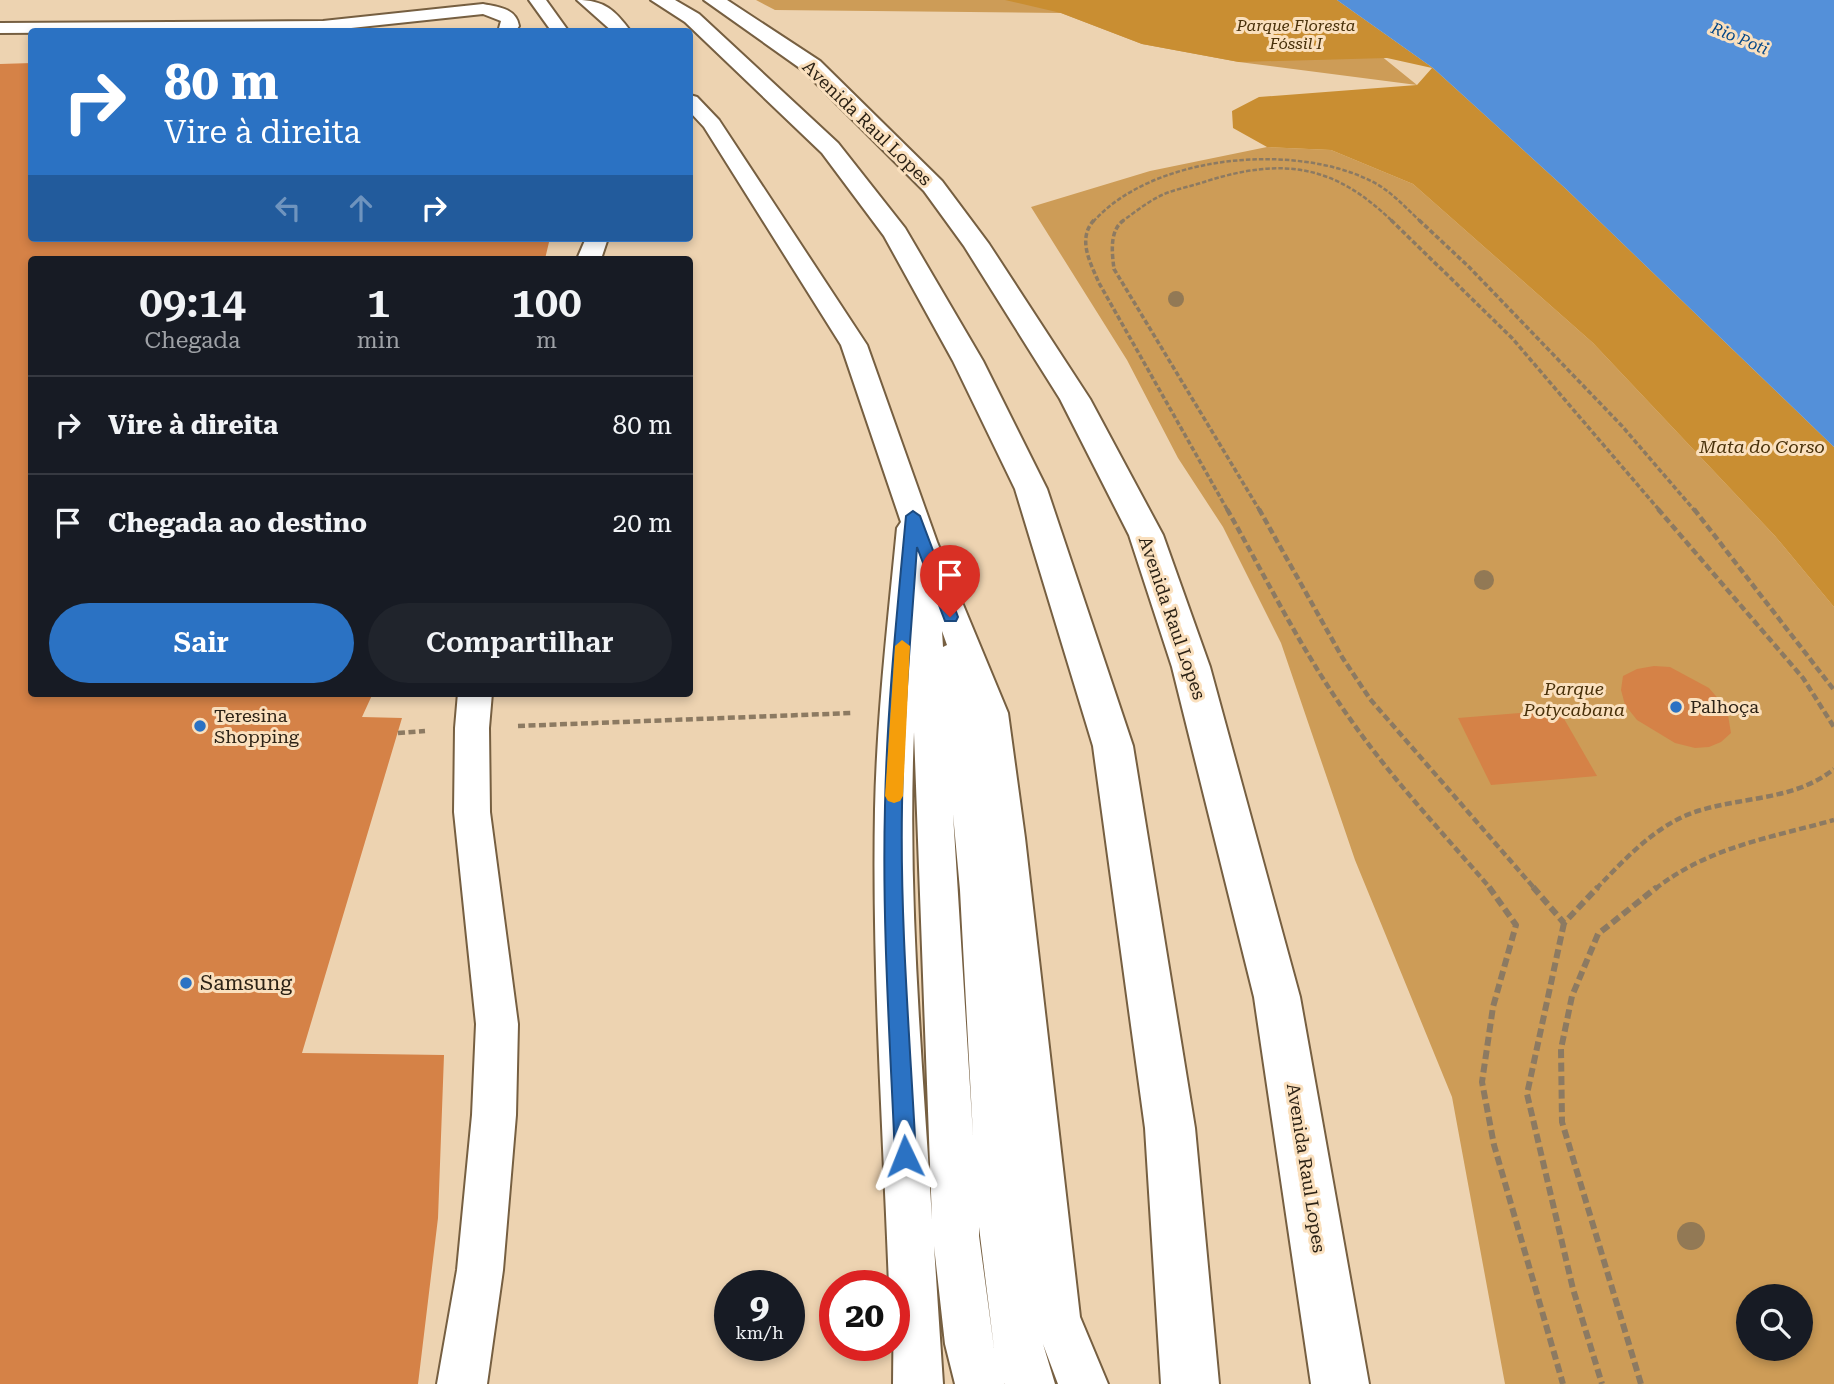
<!DOCTYPE html>
<html lang="pt">
<head>
<meta charset="utf-8">
<style>
	:root { --surface:#171b24; --page:#20242c; --text:#f1f3f6; --muted:#9ea1a6; --line:#363941; --accent:#2b72c3 }
	body { margin:0; font-family:"Roboto Serif",serif; background:var(--page); color:var(--text); height:100vh; display:flex; flex-direction:column; font-size:26px; white-space:nowrap }
	* { box-sizing:border-box; margin:0 }
	p { font-size:23px; color:var(--muted) }
	.icon { flex:none; width:38px; height:38px; fill:none; stroke:currentColor; stroke-width:2; stroke-linecap:round; stroke-linejoin:round }
	.map { position:relative; flex:1; overflow:hidden }
	.drawer { position:absolute; left:28px; top:256px; width:665px; height:441px; display:flex; flex-direction:column; background:var(--surface); border-radius:7px; box-shadow:0 4px 10px #0003 }
	.drawer>* { flex:none }
	.banner { position:absolute; left:28px; top:28px; width:665px; height:214px; border-radius:7px; box-shadow:0 4px 10px #0003; background:#2b72c3; color:#fff; overflow:hidden }
	.tools { position:absolute; left:1736px; top:1284px; display:grid; gap:14px }
	.tools a { display:grid; place-items:center; width:77px; height:77px; border-radius:50%; background:var(--surface); box-shadow:0 4px 10px #0003; font-size:35px }
	.speed { position:absolute; left:714px; top:1270px; display:flex; gap:14px; font-size:35px; font-weight:700; text-align:center }
	.speed>* { display:grid; place-content:center; width:91px; height:91px; border-radius:50%; background:var(--surface); box-shadow:0 4px 10px #0003; line-height:1 }
	.speed small { font-size:18px; font-weight:400 }
	.speed .limit { border:10px solid #d22; background:#fff; color:#111 }
	.pin { position:absolute; display:grid; place-items:center; width:60px; height:60px; color:#fff; margin:-72px -30px; border-radius:50% 50% 50% 0; rotate:-45deg; box-shadow:0 0 7px #0007 }
	.pin .icon { rotate:45deg }
	.me { position:absolute; width:77px; margin:-38px; rotate:358deg; stroke-linejoin:round; filter:drop-shadow(0 0 5px #0008) }
	.turn { display:flex; align-items:center; gap:24px; height:147px; padding:0 21px; font-size:32px }
	.turn .icon { width:91px; height:91px; stroke-width:2.5 }
	.turn b { display:block; font-size:49px; line-height:60px }
	.lanes { display:flex; align-items:center; height:66px; padding:0 21px; background:#0003; justify-content:center; gap:35px; direction:ltr }
	.lanes .off { opacity:.35 }
	.eta { display:flex; justify-content:space-evenly; align-items:center; height:119px; text-align:center }
	.eta b { font-size:42px; font-weight:600; line-height:49px }
	.action { display:flex; gap:14px; margin-top:auto; padding:14px 21px }
	.action a { flex:1; height:80px; border-radius:42px; background:var(--accent); color:#fff; font-size:28px; font-weight:600; line-height:80px; text-align:center }
	.action a+a { background:var(--page); color:var(--text) }
	ul { padding:0; list-style:none }
	li { display:flex; align-items:center; gap:21px; height:98px; padding:0 21px; border-top:2px solid var(--line) }
	li div { flex:1 }
	li b { display:block; font-size:26px }
	li em { font-style:normal }
	.map>svg:first-child { display:block }
</style>
</head>
<body>
<div class="map">
<svg width="1834" height="1384" viewBox="0 0 1834 1384">
	<rect width="100%" height="100%" fill="#edd3b1"/>
	<g fill="#cd9c57" fill-rule="evenodd">
		<polygon points="756,0 1312,0 1417,85 1239,62 1142,44 1061,13 775,10"/>
		<path d="M1267,147L1331,150L1413,184L1593,343L1775,536L1834,607V1384H1505L1452,1097L1355,860L1281,643L1223,527L1178,458L1127,360L1031,207L1150,171ZM1748,1297H1801V1349H1748Z"/>
	</g>
	<polygon fill="#c98e32" points="1005,0 1337,0 1433,68 1566,189 1834,447 1834,607 1775,536 1593,343 1413,184 1331,150 1267,147 1233,128 1232,111 1259,97 1417,85 1432,68 1387,58 1239,62 1142,44 1061,13"/>
	<polygon fill="#5490d9" points="1337,0 1834,0 1834,447 1566,189 1433,68"/>
	<g fill="#d58247">
		<polygon points="32,63 32,238 550,238 545,259 32,259 32,693 373,693 362,717 402,718 302,1053 444,1055 438,1218 418,1384 0,1384 0,64"/>
		<polygon points="1654,666 1670,667 1709,688 1727,709 1731,733 1721,742 1709,747 1695,748 1675,743 1637,720 1625,705 1621,690 1623,676 1637,669"/>
		<polygon points="1559,710 1597,776 1491,785 1458,718"/>
	</g>
	<g fill="none" stroke-linecap="round" stroke-linejoin="round">
		<defs>
			<g id="lane">
				<polygon points="529,0 546,0 569,32 552,32"/>
				<path d="M577,0C604,0 615,10 631,32H613Z"/>
				<path d="M483,4C498,7 516,8 519,26L515,32H498L501,21L483,14L323,31L0,33V23L323,21Z"/>
				<path d="M690,95L697,97L719,120L867,345L937,542L1008,713L1025,838L1080,1317L1108,1384H1058L1043,1344L1055,1384H1005L1003,1378L1005,1384H955L945,1344L934,1246L943,1384H893L894,1286H889C883,1127 872,968 875,809C877,715 888,621 897,528L901,522L841,345L704,127L690,112ZM942,631L947,645L943,647ZM914,732L932,1219C922,1057 907,895 914,732ZM953,814L960,890L973,1135ZM979,1227L994,1348L979,1236Z"/>
				<polygon points="586,238 608,238 601,259 577,259"/>
				<polygon points="458,693 492,693 489,728 490,812 518,1024 516,1115 503,1270 487,1384 437,1384 457,1270 472,1115 476,1024 454,812 455,728"/>
			</g>
			<g id="primary">
				<polygon points="651,0 675,0 699,14 838,143 905,228 983,361 1047,489 1133,746 1195,1128 1219,1384 1161,1384 1145,1128 1093,746 1015,489 953,361 884,236 822,153 685,22"/>
				<polygon points="704,0 727,0 820,61 942,181 989,244 1090,399 1163,535 1210,667 1300,997 1369,1384 1311,1384 1254,997 1172,667 1129,535 1060,399 964,246 924,191 804,71"/>
			</g>
		</defs>
		<use href="#lane" stroke="#765f41" stroke-width="4"/>
		<use href="#primary" stroke="#765f41" stroke-width="4"/>
		<g stroke="#8c7a62" stroke-width="2.5" stroke-dasharray="4.5 2" stroke-linecap="butt">
			<path d="M1093,222C1152,155 1294,142 1371,181C1390,190 1405,207 1421,222"/>
			<path d="M1121,222C1134,213 1147,202 1162,195C1175,189 1193,186 1207,181C1284,157 1335,165 1393,222"/>
		</g>
		<g stroke="#8c7a62" stroke-width="3.5" stroke-dasharray="5 2.5" stroke-linecap="butt">
			<path d="M1094,220C1077,239 1090,262 1099,283L1228,511"/>
			<path d="M1124,220C1109,230 1112,253 1114,269L1260,511"/>
			<polyline points="1391,220 1512,338 1660,511"/>
			<polyline points="1419,220 1469,267 1622,426 1695,511"/>
		</g>
		<g stroke="#8c7a62" stroke-width="4.5" stroke-dasharray="7 3.5" stroke-linecap="butt">
			<path d="M1227,509C1266,578 1302,651 1348,716C1391,778 1442,832 1491,889"/>
			<polyline points="1259,509 1342,657 1370,699 1535,889"/>
			<polyline points="1658,509 1803,678 1834,727"/>
			<polyline points="1694,509 1834,690"/>
			<polyline points="518,726 852,713"/>
			<polyline points="398,733 425,731"/>
			<path d="M1596,889C1624,860 1654,827 1692,813C1739,796 1793,802 1834,769"/>
			<path d="M1655,889C1709,847 1769,838 1834,820"/>
		</g>
		<g stroke="#8c7a62" stroke-width="6" stroke-dasharray="9 4.5" stroke-linecap="butt">
			<polyline points="1489,887 1516,925 1493,1007 1482,1082 1494,1145 1563,1384"/>
			<polyline points="1533,887 1564,923 1598,887"/>
			<polyline points="1564,923 1527,1094 1573,1289 1602,1384"/>
			<polyline points="1641,1384 1562,1122 1561,1049 1572,996 1598,934 1657,887"/>
		</g>
		<use href="#lane" fill="#fff" fill-rule="evenodd"/>
		<use href="#primary" fill="#fff" fill-rule="evenodd"/>
	</g>
	<g fill="#927955">
		<circle cx="1176" cy="299" r="8"/>
		<circle cx="1484" cy="580" r="10"/>
		<circle cx="1691" cy="1236" r="14"/>
	</g>
	<path fill="#2b72c3" stroke="#1c4a7f" stroke-width="2" d="M913,511L920,516L958,617L956,621H945L917,547C911,633 903,720 902,807C900,923 910,1040 916,1156L913,1164L905,1167L898,1164L895,1156C890,1040 882,923 885,806C887,709 897,612 906,516Z"/>
	<polygon fill="#f59e0b" points="902,640 910,646 903,796 900,801 894,803 888,801 885,796 895,646"/>
	<g fill="#2b72c3" stroke="#fae0be" stroke-width="2.5">
		<circle cx="1676" cy="707" r="7"/>
		<circle cx="200" cy="726" r="7"/>
		<circle cx="186" cy="983" r="7"/>
	</g>
	<g text-anchor="middle" stroke-width="6" stroke-linejoin="round" paint-order="stroke">
		<g font-size="16" font-style="italic" fill="#483009" stroke="#fae0be">
			<text x="1296" y="31">Parque Floresta<tspan x="1296" dy="18">Fóssil I</tspan></text>
		</g>
		<g font-size="16" font-style="italic" fill="#014586" stroke="#fae0be">
			<text transform="translate(1740 38) rotate(22)" y="6">Rio Poti</text>
		</g>
		<g font-size="18" fill="#2c2215" stroke="#fae0be">
			<text transform="translate(867 123) rotate(44)" y="6">Avenida Raul Lopes</text>
			<text transform="translate(1172 618) rotate(71)" y="6">Avenida Raul Lopes</text>
			<text transform="translate(1306 1168) rotate(81)" y="6">Avenida Raul Lopes</text>
		</g>
		<g font-size="18" font-style="italic" fill="#483009" stroke="#fae0be">
			<text x="1762" y="453">Mata do Corso</text>
			<text x="1574" y="695">Parque<tspan x="1574" dy="21">Potycabana</tspan></text>
		</g>
		<g font-size="18" fill="#2c2215" stroke="#fae0be" text-anchor="start">
			<text x="1690" y="713">Palhoça</text>
			<text x="214" y="722">Teresina<tspan x="214" dy="21">Shopping</tspan></text>
		</g>
		<g font-size="21" fill="#2c2215" stroke="#fae0be" text-anchor="start">
			<text x="200" y="990">Samsung</text>
		</g>
	</g>
</svg>
<div class="tools">
<a><svg class="icon" aria-label="search" viewBox="0 0 24 24"><circle cx="10" cy="10" r="6"/><path d="M15 15l6 6"/></svg></a>
</div>
<div class="speed"><div>9<small>km/h</small></div><div class="limit">20</div></div>
<div class="pin" style="left:950px;top:617px;background:#d93025"><svg class="icon" aria-label="arrive" viewBox="0 0 24 24"><path d="M6 21V4h12l-3 4 3 4H6"/></svg></div>
<svg class="me" style="left:905px;top:1156px" viewBox="-20 -20 40 40"><path d="M0-17L14 15 0 8-14 15z" fill="#2b72c3" stroke="#fff" stroke-width="4"/></svg>
<div class="banner">
<div class="turn"><svg class="icon" aria-label="right" viewBox="0 0 24 24"><path d="M7 20v-9h11M14 6l5 5-5 5"/></svg><div><b>80 m</b>Vire à direita</div></div>
<div class="lanes"><svg class="icon off" aria-label="left" viewBox="0 0 24 24"><path d="M17 20v-9H6M10 6l-5 5 5 5"/></svg><svg class="icon off" aria-label="ahead" viewBox="0 0 24 24"><path d="M12 20V5M6 11l6-6 6 6"/></svg><svg class="icon" aria-label="right" viewBox="0 0 24 24"><path d="M7 20v-9h11M14 6l5 5-5 5"/></svg></div>
</div>
<section class="drawer">
<div class="eta">
<div><b>09:14</b><p>Chegada</p></div>
<div><b>1</b><p>min</p></div>
<div><b>100</b><p>m</p></div>
</div>
<ul>
<li><svg class="icon" aria-label="right" viewBox="0 0 24 24"><path d="M7 20v-9h11M14 6l5 5-5 5"/></svg><div><b>Vire à direita</b></div><em>80 m</em></li>
<li><svg class="icon" aria-label="arrive" viewBox="0 0 24 24"><path d="M6 21V4h12l-3 4 3 4H6"/></svg><div><b>Chegada ao destino</b></div><em>20 m</em></li>
</ul>
<div class="action"><a>Sair</a><a>Compartilhar</a></div>
</section>
</div>
</body>
</html>
